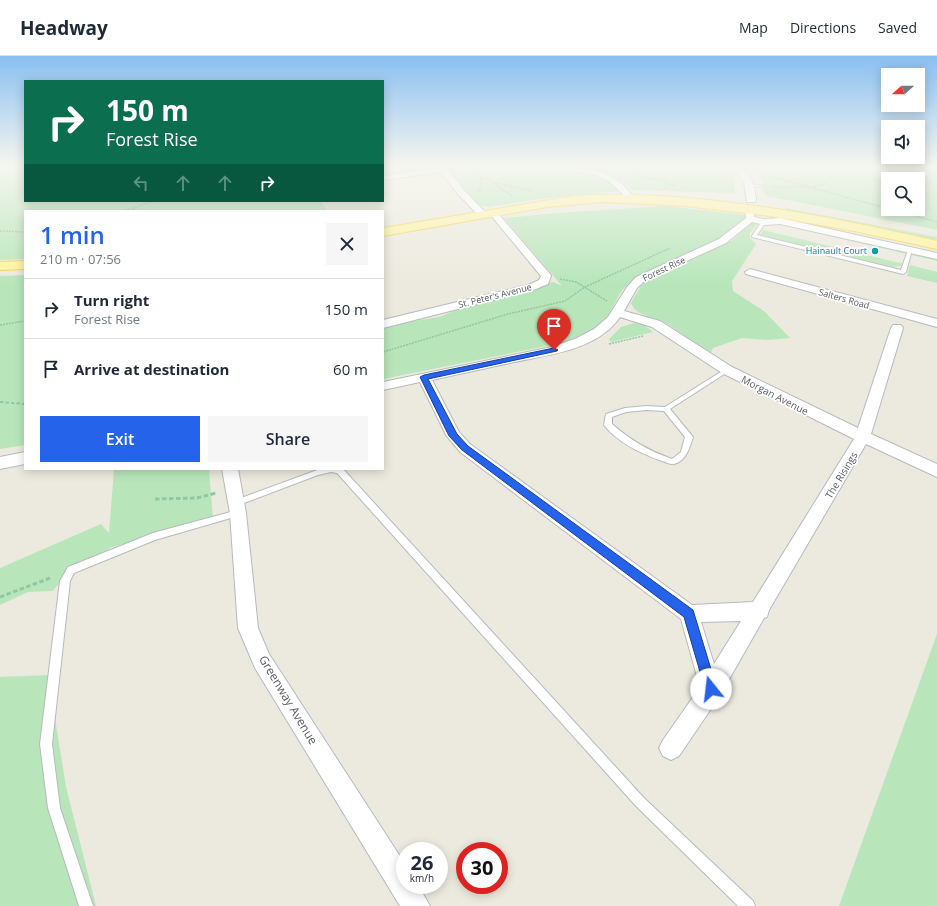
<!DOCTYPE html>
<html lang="en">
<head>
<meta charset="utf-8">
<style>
	:root { --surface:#fff; --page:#f6f6f7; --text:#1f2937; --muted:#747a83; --line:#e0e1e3; --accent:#2563eb }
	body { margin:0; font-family:"Open Sans",sans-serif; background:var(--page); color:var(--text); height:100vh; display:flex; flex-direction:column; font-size:15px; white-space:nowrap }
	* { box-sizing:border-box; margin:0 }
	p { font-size:13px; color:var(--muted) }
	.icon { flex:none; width:22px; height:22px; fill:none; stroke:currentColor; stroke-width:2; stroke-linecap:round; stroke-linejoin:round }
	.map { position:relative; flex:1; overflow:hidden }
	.drawer { position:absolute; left:24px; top:154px; width:360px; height:260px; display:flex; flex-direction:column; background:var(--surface); border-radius:0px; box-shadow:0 2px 10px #0003 }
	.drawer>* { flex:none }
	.hud { position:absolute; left:24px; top:24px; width:360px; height:122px; border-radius:0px; box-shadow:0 2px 10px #0003; background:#0b6e4f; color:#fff; overflow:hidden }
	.needle { width:26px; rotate:249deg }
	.tools { position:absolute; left:881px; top:12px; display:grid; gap:8px }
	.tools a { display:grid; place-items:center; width:44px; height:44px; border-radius:0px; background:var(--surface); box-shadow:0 2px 10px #0003; font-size:20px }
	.speed { position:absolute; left:396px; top:786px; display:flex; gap:8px; font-size:20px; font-weight:700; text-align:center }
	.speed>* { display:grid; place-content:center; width:52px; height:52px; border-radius:50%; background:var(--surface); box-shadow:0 2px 10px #0003; line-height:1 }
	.speed small { font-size:10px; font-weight:400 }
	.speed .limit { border:6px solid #d22; background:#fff; color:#111 }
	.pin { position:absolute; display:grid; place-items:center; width:34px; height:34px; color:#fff; margin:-41px -17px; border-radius:50% 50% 50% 0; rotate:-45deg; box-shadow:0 0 4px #0007 }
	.pin .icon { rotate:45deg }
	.me { position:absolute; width:44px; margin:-22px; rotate:344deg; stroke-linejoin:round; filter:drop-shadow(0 0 3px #0008) }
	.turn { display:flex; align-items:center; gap:14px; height:84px; padding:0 16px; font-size:18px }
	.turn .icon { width:52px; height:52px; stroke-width:2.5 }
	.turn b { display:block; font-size:28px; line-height:34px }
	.lanes { display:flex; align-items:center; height:38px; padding:0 16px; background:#0003; justify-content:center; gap:20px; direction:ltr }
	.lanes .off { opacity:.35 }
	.round { display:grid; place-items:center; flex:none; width:42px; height:42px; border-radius:0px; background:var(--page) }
	.overview { display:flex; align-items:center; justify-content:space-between; height:68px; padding:0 16px }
	h1 { font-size:24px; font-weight:600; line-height:30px; color:var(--accent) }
	.button { display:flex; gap:8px; margin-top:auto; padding:8px 16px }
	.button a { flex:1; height:46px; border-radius:0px; background:var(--accent); color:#fff; font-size:16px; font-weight:600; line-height:46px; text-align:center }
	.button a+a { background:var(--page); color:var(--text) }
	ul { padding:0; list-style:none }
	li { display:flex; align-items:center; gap:12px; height:60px; padding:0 16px; border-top:1px solid var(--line) }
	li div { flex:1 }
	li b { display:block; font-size:15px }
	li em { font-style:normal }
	header { display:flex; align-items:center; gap:24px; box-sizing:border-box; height:56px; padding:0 20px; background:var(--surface); border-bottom:1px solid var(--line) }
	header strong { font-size:19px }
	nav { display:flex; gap:22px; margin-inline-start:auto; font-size:14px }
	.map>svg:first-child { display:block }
</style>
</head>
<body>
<header>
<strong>Headway</strong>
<nav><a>Map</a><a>Directions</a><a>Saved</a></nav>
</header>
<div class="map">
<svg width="937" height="850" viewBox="0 0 937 850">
	<rect width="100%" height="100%" fill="#eceade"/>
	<g fill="#b8e6ba" fill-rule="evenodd">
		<polygon points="0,109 25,109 25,145 321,145 327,155 25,155 25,203 0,204"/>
		<polygon points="446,109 543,109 614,126 620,135 538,143 489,151 479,149 457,126"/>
		<path d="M574,109H716C729,118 738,120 734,137L632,134L614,120Z"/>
		<path d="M740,109H937V174L767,140L763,136L762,124L753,116ZM888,123H918V153H888Z"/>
		<path d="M666,150L746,159C736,184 658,206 635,222C616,235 615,254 601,268C592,278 575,282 562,287L383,323V272L407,266L440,261L465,250L530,236L553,226L562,230L504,162L558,157Z"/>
		<polygon points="786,152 937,181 937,185 786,154"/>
		<polygon points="770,165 937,200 937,205 769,166"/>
		<path d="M751,167L757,168L750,177V182L756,188L732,225L733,235L764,255L790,282L768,284L742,282L713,292L710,299C695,288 678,274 662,265C651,260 636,260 631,247L641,230L649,224L733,184Z"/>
		<polygon points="763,174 904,208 903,210 891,211 760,179"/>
		<polygon points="910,209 937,216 937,227 907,220"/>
		<polygon points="25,219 25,389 0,393 0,220"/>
		<polygon points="634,267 642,267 653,276 611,286 609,283 621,271"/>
		<polygon points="114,413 209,413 213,463 112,491 93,503 69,514 53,535 28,536 0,549 0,512 101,468 109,477"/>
		<polygon points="937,578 937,850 839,850"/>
		<polygon points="48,619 66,731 96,850 0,850 0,621"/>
	</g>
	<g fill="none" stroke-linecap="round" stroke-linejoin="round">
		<polygon fill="#9bcfff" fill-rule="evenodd" points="0,109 4,109 0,111"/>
		<defs>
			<g id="service">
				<polygon points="749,128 763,130 761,131 750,130"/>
				<polygon points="762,165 766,166 757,179 901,214 908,194 910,193 912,194 906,216 903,218 752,181 752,180"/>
				<path d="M727,312L730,314L729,315L670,353L693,381C690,391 686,405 674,408C671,409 666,406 662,405C642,398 618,387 604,369L606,358L625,352L646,350L665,351ZM646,354L664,355L685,381L681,396L672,403C649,395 630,384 612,368V361L626,356Z"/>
				<polygon points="320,413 343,413 644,742 753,845 755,850 738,850 636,750 337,417 331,416 318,419 236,450 233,449 232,447 233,445"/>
				<polygon points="238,454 241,455 242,457 241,459 155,484 74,517 70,525 52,688 60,752 93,850 79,850 48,752 40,688 60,525 68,511 153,477"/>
			</g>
			<g id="minor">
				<polygon points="436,109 444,109 463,133 485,156 485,160 479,160 457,137 441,116 383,124 383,120 438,111"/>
				<path d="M556,109C584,107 615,116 632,139L628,142C623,140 612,126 604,122C592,117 564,115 556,109Z"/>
				<path d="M750,150L754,153V161L764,163L780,162L937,197V203L780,168L764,169L752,166L726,187L647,223L637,232L624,255L660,265L732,311L858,372L891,272L893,269H901L903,272L871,378L937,408V421L866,388L769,554L767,561L764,562L719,641L679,700L671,704L663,700L659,692L663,684L700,631L681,563L460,396L446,379L420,326L383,334V326L552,291L577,282L594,273L608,261L627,231L636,221L719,183L746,162V153ZM620,261L652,271L722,317L854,383L753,546L692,549L470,388L459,376L432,324C458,318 484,313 510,307C546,299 597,295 620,261ZM741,565L714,608L701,566Z"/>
				<polygon points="493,154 496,155 550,218 551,220 548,228 536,233 383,272 383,264 528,229 539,224 541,220 489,157"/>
				<polygon points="750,213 937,263 937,271 746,218 745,216"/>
				<polygon points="25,396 25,408 0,413 0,401"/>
				<polygon points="222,413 238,413 246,457 258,572 269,598 405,808 405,829 418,829 430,850 400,850 255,612 238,572 230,457"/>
			</g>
			<path id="tertiary" d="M724,109C748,107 754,124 756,144L755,146H747L744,126L741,121Z"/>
			<g id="primary">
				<path d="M574,140C693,133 822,159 937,185V193L854,175L770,160L686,150L602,146L547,151L383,180V172Z"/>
				<polygon points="25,205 25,213 0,214 0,206"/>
			</g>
		</defs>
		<use href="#service" stroke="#b7b9bf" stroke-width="2"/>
		<use href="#minor" stroke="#b7b9bf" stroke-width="2"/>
		<use href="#tertiary" stroke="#b7b9bf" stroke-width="2"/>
		<use href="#primary" stroke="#fbd049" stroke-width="2"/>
		<g stroke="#91c7a2" stroke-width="1.5" stroke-dasharray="2 1" stroke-linecap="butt">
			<polyline points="460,111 492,126 532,135"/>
			<polyline points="618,112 676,130"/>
			<polyline points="765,119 937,166"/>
			<polyline points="493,127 512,140"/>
			<polyline points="772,131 809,131"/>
			<polyline points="814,131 824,128 832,118 852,109"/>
			<polyline points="479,136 482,130 480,121"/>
			<polyline points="122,155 135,151"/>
			<polyline points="130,155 141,149 156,145"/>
			<polyline points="0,175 25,176"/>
			<polyline points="560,223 576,226 607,245"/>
			<polyline points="0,269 25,265"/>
			<polyline points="609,288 643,280"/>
			<polyline points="383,296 508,258 565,245 585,231 670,192"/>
		</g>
		<g stroke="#91c7a2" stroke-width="2" stroke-dasharray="3.5 2" stroke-linecap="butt">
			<polyline points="0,346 25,348"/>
			<polyline points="212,438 217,437"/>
		</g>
		<g stroke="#91c7a2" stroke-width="3" stroke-dasharray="4.5 2.5" stroke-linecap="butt">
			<polyline points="155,443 197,442 216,437"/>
			<polyline points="0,541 50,522"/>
		</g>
		<use href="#service" fill="#fff" fill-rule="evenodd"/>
		<use href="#minor" fill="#fff" fill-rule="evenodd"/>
		<use href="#tertiary" fill="#fff" fill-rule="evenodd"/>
		<use href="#primary" fill="#fff4a0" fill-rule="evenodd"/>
	</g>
	<linearGradient id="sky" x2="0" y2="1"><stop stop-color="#89bff1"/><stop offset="0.48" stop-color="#f6f6f0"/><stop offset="1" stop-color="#f6f6f0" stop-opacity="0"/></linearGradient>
	<rect width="937" height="228" fill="url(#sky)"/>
	<polygon fill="#2563eb" stroke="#184099" points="554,292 558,294 557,295 428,323 457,378 468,390 693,554 717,633 715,637 711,639 707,637 705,633 684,561 462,394 449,380 420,321 424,319"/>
	<circle fill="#0f9aa8" stroke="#fff" stroke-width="1.5" cx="875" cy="195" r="4"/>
	<g text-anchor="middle" stroke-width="3.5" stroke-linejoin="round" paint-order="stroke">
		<g font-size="9" fill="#0d838f" stroke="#fff" text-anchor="end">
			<text x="867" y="198">Hainault Court</text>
		</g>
		<g font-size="9" fill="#575b61" stroke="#fff">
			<text transform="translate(664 213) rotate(-25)" y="3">Forest Rise</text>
			<text transform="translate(495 240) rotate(-14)" y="3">St. Peter's Avenue</text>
			<text transform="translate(844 243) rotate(16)" y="3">Salters Road</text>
		</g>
		<g font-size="10" fill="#575b61" stroke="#fff">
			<text transform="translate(775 339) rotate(27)" y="4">Morgan Avenue</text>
			<text transform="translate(841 419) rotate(-59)" y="4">The Risings</text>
		</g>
		<g font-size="12" fill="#575b61" stroke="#fff">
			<text transform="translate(288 644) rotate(59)" y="4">Greenway Avenue</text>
		</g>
	</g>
</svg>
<div class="tools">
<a><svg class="needle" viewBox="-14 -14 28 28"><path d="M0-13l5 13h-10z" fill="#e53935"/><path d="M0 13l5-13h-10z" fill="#747a83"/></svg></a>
<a><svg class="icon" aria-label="sound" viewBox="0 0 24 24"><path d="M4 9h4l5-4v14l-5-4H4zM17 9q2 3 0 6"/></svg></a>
<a><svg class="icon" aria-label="search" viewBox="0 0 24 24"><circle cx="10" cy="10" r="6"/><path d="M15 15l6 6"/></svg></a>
</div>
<div class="speed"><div>26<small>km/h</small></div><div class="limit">30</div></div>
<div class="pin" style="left:554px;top:294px;background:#d93025"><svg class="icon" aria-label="arrive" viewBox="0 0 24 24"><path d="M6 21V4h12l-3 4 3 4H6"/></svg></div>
<svg class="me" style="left:711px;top:633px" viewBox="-20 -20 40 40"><circle r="19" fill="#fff"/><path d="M0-13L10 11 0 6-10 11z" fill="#2563eb"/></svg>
<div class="hud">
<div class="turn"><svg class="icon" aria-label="right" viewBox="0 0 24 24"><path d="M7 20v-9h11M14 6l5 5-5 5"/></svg><div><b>150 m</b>Forest Rise</div></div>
<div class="lanes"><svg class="icon off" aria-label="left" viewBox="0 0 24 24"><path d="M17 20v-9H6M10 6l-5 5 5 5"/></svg><svg class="icon off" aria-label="ahead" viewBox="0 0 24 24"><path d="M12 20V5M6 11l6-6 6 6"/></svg><svg class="icon off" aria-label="ahead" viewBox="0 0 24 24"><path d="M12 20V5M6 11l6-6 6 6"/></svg><svg class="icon" aria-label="right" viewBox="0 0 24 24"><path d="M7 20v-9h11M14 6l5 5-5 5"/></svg></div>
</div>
<section class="drawer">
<div class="overview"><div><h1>1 min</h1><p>210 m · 07:56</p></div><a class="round"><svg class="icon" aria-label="close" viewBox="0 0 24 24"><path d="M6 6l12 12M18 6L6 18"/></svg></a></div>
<ul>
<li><svg class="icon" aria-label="right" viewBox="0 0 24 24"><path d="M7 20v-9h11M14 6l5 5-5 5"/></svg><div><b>Turn right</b><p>Forest Rise</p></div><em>150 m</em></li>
<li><svg class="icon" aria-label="arrive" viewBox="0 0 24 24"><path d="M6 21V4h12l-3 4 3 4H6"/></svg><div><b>Arrive at destination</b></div><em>60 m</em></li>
</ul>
<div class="button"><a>Exit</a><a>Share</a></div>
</section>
</div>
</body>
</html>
